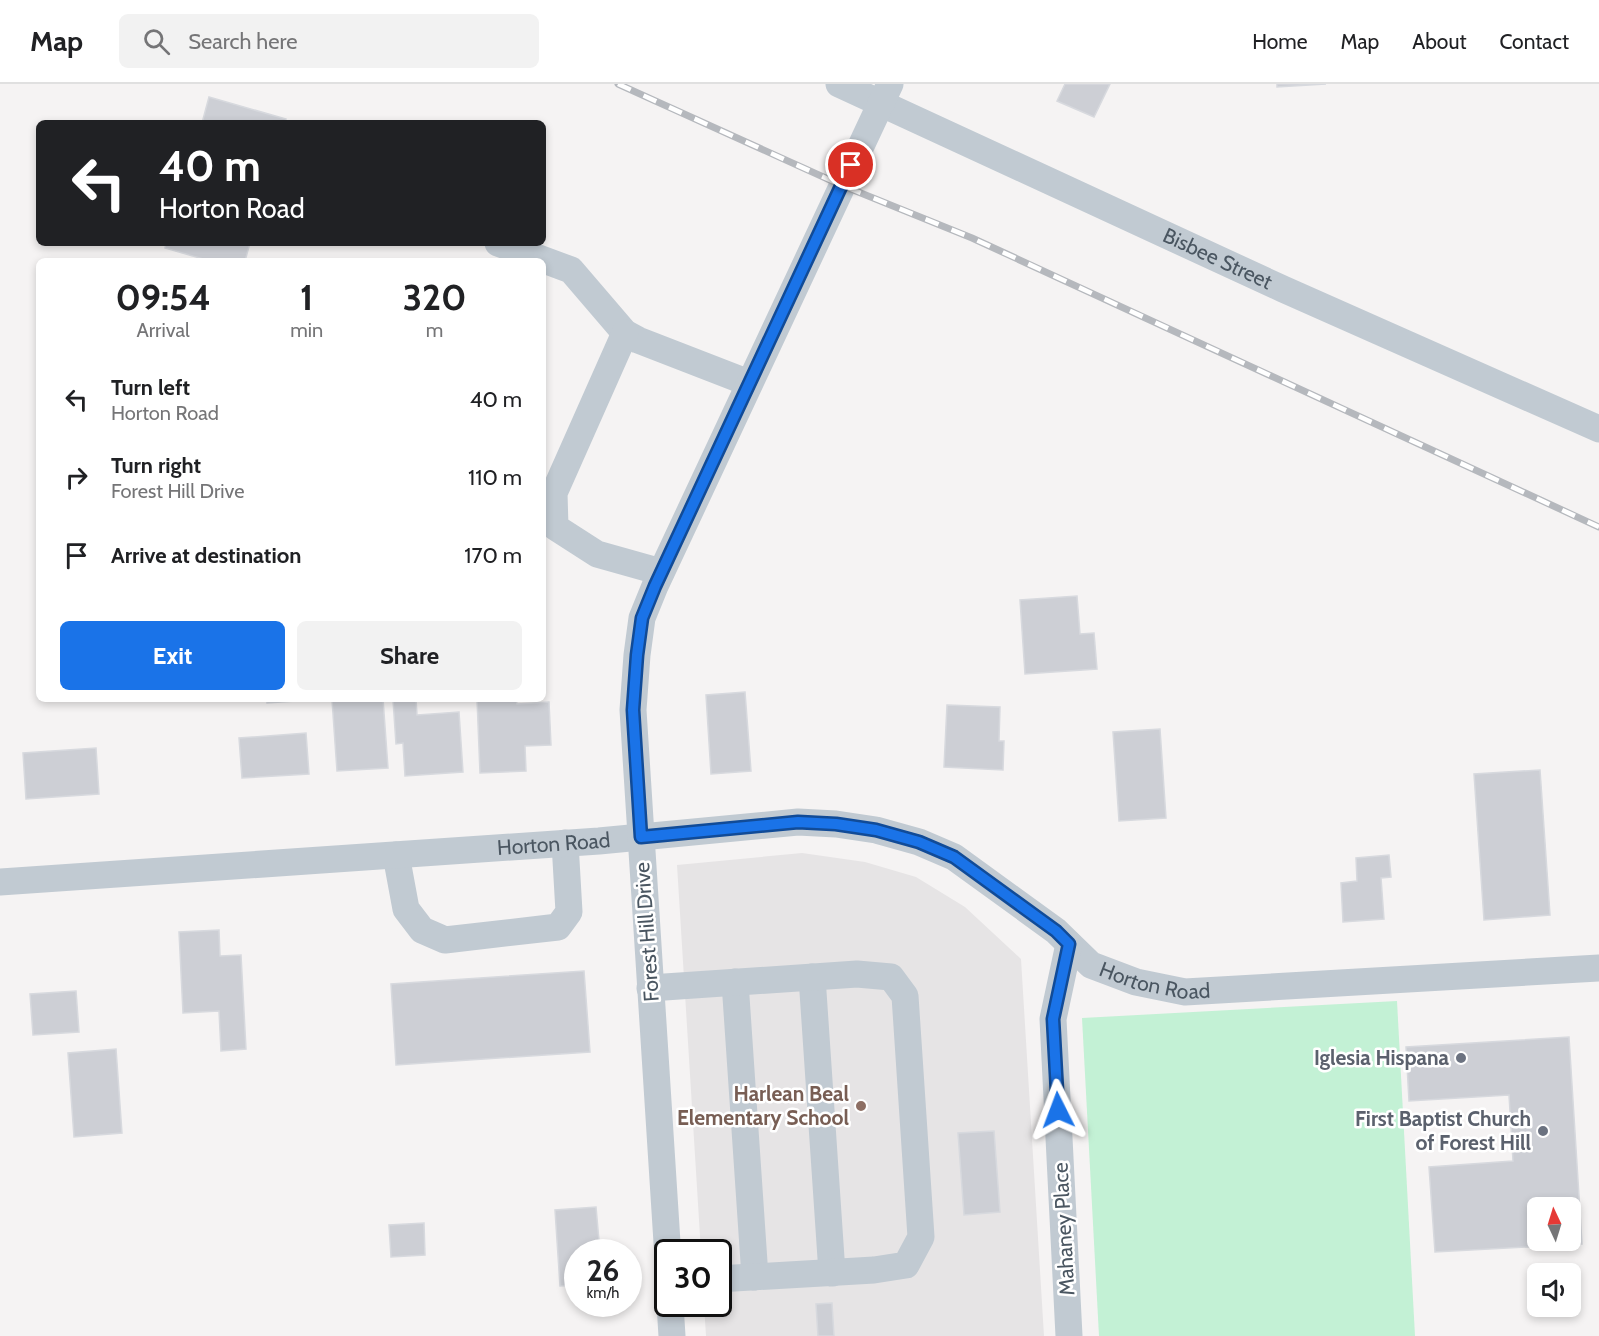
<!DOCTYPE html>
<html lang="en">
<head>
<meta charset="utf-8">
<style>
	:root { --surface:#fff; --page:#f2f2f2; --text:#202124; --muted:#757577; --line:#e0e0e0; --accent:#1a73e8 }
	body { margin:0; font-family:Cabin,sans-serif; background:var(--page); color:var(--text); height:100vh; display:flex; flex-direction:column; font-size:22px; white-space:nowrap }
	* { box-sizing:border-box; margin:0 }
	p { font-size:20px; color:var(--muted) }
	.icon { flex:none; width:33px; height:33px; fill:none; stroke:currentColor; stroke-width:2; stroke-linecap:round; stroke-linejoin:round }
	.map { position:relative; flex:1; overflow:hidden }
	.side { position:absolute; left:36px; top:174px; width:510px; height:444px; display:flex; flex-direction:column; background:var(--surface); border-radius:9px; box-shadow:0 3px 9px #0003 }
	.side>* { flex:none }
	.guide { position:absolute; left:36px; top:36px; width:510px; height:126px; border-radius:9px; box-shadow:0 3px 9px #0003; background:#202124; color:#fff; overflow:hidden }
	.needle { width:39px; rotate:356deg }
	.controls { position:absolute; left:1527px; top:1113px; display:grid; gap:12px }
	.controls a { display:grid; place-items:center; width:54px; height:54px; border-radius:9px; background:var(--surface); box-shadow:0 3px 9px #0003; font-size:30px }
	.speed { position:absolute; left:564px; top:1155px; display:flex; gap:12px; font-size:30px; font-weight:700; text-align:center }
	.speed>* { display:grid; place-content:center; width:78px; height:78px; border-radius:50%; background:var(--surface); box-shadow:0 3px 9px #0003; line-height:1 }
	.speed small { font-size:15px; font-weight:400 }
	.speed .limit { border:3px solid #111; border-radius:9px; background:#fff; color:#111 }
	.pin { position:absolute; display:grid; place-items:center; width:51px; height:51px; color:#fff; margin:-26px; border:3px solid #fff; border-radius:50%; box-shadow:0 2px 6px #0007 }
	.me { position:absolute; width:66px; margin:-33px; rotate:357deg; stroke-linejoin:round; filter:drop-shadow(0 0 4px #0008) }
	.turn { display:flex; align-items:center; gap:21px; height:126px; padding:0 24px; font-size:27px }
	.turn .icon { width:78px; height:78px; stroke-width:2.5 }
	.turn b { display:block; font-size:42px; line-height:51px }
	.eta { display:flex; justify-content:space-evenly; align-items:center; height:102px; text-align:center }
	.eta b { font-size:36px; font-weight:700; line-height:42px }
	.action { display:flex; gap:12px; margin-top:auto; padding:12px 24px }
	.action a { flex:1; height:69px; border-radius:9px; background:var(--accent); color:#fff; font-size:24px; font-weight:700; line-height:69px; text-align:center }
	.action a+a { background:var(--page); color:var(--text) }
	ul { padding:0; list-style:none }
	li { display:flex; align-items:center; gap:18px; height:78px; padding:0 24px }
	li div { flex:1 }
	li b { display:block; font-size:22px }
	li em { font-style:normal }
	header { display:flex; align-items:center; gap:36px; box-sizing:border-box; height:84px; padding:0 30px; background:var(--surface); border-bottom:2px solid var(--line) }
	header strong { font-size:28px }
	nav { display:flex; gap:33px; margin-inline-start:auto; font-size:21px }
	.search { width:420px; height:54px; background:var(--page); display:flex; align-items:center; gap:15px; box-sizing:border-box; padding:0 21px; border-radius:9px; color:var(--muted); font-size:22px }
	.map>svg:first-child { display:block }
</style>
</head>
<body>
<header>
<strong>Map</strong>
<div class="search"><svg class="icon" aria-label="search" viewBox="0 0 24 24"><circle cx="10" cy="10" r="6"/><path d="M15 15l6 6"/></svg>Search here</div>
<nav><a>Home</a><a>Map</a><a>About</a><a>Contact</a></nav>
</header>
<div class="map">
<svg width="1599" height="1252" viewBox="0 0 1599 1252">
	<rect width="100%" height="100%" fill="#f5f3f3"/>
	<polygon fill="#e6e4e5" points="802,769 865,778 916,793 965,823 1021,875 1044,1252 706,1252 704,1220 718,1220 718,1168 701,1168 677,781"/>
	<polygon fill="#c3f1d5" points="1397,917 1415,1252 1099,1252 1082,934"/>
	<g fill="#cdcfd5" stroke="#d7d9de" stroke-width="1.5" fill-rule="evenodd">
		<polygon points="1065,0 1110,0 1094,33 1057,17"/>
		<polygon points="1277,0 1326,0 1277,3"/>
		<polygon points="209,13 286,35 285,39 202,39"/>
		<polygon points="166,159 250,159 245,177 210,177 165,164"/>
		<polygon points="1077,512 1080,550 1094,549 1097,585 1025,590 1020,516"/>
		<polygon points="745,608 751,687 711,690 706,611"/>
		<polygon points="267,615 310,615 310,616 267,619"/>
		<polygon points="343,615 383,615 388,684 337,687 332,616"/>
		<polygon points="416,615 417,631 459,628 463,688 405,692 403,659 396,660 393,616"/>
		<polygon points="477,615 516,615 517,620 549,618 551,661 525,662 526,687 480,689"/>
		<polygon points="947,621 1000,623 999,657 1004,657 1003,686 944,683"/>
		<polygon points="1160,645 1166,734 1119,737 1113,648"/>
		<polygon points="306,649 309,690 242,694 239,654"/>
		<polygon points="96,664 99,710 26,715 23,669"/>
		<polygon points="1540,686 1550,831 1484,836 1474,690"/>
		<polygon points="1389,771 1391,793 1381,794 1384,835 1343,838 1341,799 1357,797 1356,774"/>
		<polygon points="219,846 220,872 241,871 246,965 221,967 219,927 183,929 179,848"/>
		<polygon points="584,887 590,968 396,981 391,900"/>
		<polygon points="76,907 79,948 33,951 30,910"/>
		<path d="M1569,953L1582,1160L1435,1168L1429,1083L1513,1077L1509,1011L1409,1017L1406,963ZM1538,1124H1570V1156H1538Z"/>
		<polygon points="116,965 122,1049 74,1053 68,969"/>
		<polygon points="994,1047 1000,1128 964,1131 958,1049"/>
		<polygon points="596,1123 600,1168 578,1168 578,1201 560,1202 555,1126"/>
		<polygon points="424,1139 425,1171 391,1173 389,1141"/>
		<polygon points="832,1219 834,1252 818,1252 816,1220"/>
	</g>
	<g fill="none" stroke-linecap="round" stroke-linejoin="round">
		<g stroke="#c1cad2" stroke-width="27">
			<path id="s1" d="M839,0L1283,205L1599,345"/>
			<polyline points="498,159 571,186 625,249 638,256 749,299"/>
			<polyline points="625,249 554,409 555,443 597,470 661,488"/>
			<polyline points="396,771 406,825 422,846 445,856 558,843 569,828 565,759"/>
			<path id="s2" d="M0,798L599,757L798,738L836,740L876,746L919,758L954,773L1056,847L1091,881L1136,898L1185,908L1599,884"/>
			<polyline points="812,893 832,1189"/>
			<polyline points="735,898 755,1193"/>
			<polyline points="650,904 857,890 891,893 905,912 921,1153 906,1181 874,1186 718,1195"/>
			<polyline points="668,1174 633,626 637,571 642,534 655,502 890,0"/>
			<polyline points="670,1220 672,1252"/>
			<polyline points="1069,1252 1053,935 1069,860"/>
		</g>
		<defs>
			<polyline id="rail" points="618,0 841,101 972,154 1599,443"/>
		</defs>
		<use href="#rail" stroke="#b5b8bd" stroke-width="7"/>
		<use href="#rail" stroke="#fff" stroke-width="4.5" stroke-dasharray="14" stroke-linecap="butt"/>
	</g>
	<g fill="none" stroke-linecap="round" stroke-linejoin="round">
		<defs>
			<polyline id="route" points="851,81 655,502 642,534 637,571 633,626 641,753 798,738 836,740 876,746 919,758 954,773 1056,847 1069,860 1053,935 1058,1026"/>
		</defs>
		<use href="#route" stroke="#114b97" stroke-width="15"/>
		<use href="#route" stroke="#1a73e8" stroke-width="10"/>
	</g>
	<g fill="#6b7280" stroke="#fff" stroke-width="2">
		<circle cx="1461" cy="974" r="6"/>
		<circle cx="1543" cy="1047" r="6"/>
	</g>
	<circle fill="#8d6e63" stroke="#fff" stroke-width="2" cx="861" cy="1022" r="6"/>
	<g text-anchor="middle" stroke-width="5" stroke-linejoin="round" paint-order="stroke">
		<g font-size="21" fill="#4a5661" stroke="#fff">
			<text dy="7" stroke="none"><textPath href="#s1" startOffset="417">Bisbee Street</textPath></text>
			<text dy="7" stroke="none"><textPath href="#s2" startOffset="555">Horton Road</textPath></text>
			<text transform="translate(647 848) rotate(-94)" y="7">Forest Hill Drive</text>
			<text dy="7" stroke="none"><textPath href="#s2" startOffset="1203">Horton Road</textPath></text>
			<text transform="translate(1064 1145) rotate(-93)" y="7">Mahaney Place</text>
		</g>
		<g font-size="21" font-weight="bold" fill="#5b616d" stroke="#fff" text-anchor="end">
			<text x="1449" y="981">Iglesia Hispana</text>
			<text x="1531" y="1042">First Baptist Church<tspan x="1531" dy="24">of Forest Hill</tspan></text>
		</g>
		<g font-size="21" font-weight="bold" fill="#785e54" stroke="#fff" text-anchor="end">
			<text x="849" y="1017">Harlean Beal<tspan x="849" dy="24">Elementary School</tspan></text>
		</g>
	</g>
</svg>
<div class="controls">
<a><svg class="needle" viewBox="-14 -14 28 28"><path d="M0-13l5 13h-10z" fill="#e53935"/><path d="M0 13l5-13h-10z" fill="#757577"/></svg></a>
<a><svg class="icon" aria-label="sound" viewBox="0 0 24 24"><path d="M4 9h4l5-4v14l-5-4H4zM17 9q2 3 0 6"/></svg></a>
</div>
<div class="speed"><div>26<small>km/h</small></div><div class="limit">30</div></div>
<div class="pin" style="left:851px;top:81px;background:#d93025"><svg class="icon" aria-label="arrive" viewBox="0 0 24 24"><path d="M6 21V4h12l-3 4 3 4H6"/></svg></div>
<svg class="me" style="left:1058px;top:1026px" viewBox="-20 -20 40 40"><path d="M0-17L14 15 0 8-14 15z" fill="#1a73e8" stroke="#fff" stroke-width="4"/></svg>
<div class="guide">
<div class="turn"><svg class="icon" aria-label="left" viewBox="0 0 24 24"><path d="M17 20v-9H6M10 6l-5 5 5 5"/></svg><div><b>40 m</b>Horton Road</div></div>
</div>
<section class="side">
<div class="eta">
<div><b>09:54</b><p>Arrival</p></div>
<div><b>1</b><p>min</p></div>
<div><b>320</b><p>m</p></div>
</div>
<ul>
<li><svg class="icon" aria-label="left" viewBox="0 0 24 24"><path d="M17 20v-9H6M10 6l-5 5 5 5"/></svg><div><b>Turn left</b><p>Horton Road</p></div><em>40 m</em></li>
<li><svg class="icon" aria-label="right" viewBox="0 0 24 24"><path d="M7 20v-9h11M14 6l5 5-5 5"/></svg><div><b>Turn right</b><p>Forest Hill Drive</p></div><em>110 m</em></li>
<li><svg class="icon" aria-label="arrive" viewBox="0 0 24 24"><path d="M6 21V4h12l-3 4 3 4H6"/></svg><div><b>Arrive at destination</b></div><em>170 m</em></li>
</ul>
<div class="action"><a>Exit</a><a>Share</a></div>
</section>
</div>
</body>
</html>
